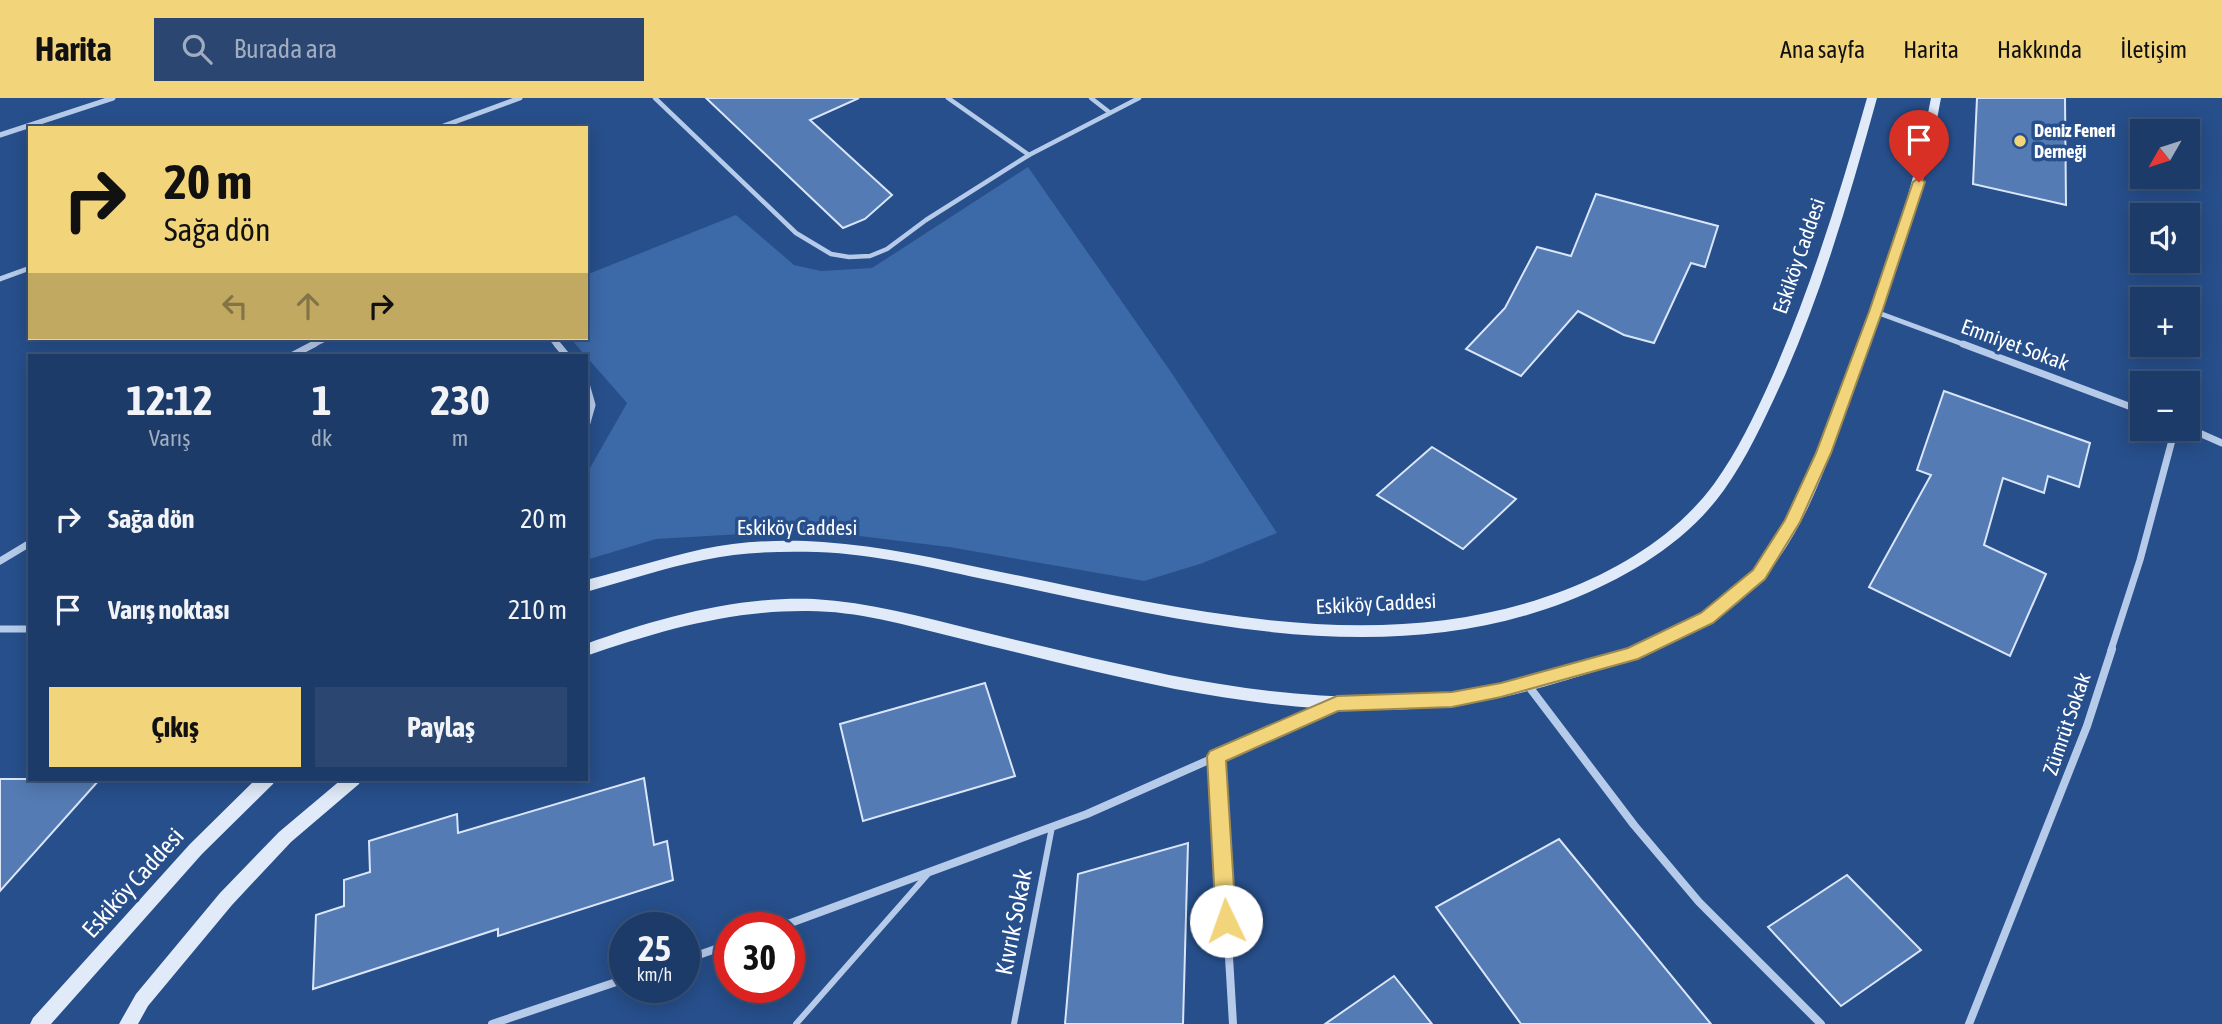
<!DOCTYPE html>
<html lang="tr">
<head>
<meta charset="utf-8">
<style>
	:root { --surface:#1d3b68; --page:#2a4671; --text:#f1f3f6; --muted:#a0adc0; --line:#3b557c; --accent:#f2d47b }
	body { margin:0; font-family:"Asap Condensed",sans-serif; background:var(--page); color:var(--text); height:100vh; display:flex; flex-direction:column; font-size:26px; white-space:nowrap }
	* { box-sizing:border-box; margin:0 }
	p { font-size:23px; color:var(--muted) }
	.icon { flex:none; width:38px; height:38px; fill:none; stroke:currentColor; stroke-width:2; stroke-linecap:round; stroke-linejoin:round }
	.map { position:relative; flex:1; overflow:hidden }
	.side { position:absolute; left:28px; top:256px; width:560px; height:427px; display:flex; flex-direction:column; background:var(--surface); border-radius:0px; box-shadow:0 4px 18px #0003,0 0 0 2px var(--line) }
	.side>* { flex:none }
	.hud { position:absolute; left:28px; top:28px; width:560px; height:214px; border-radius:0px; box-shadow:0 4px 18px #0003,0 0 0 2px var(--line); background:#f2d47b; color:#111; overflow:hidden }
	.needle { width:46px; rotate:231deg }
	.controls { position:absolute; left:2130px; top:21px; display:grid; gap:14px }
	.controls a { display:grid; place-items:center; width:70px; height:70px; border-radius:0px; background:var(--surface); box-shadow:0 4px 18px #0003,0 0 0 2px var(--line); font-size:35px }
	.speed { position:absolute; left:609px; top:814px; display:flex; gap:14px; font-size:35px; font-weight:700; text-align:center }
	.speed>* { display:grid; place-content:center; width:91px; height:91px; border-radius:50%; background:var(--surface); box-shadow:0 4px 18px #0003,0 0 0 2px var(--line); line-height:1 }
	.speed small { font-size:18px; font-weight:400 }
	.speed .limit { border:10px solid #d22; background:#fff; color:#111 }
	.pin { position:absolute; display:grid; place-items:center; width:60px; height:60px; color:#fff; margin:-72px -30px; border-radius:50% 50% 50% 0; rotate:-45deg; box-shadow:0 0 7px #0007 }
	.pin .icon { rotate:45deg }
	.me { position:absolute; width:77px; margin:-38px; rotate:357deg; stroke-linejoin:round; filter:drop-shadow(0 0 5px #0008) }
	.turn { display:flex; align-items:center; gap:24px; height:147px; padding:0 21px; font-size:32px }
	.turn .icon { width:91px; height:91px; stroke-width:2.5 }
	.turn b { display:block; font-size:49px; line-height:60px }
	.lanes { display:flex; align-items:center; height:66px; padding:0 21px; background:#0003; justify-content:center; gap:35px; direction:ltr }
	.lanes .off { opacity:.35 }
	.eta { display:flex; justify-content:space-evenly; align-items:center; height:119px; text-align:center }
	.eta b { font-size:42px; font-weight:700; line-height:49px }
	.primary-button { display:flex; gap:14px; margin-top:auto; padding:14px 21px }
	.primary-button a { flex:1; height:80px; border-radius:0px; background:var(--accent); color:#111; font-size:28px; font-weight:700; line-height:80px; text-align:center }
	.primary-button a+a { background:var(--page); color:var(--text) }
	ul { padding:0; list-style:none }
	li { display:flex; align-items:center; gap:21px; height:91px; padding:0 21px }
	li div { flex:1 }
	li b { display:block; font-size:26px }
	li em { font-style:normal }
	header { display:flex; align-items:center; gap:42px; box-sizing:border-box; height:98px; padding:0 35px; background:var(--accent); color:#111 }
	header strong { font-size:33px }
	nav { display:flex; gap:38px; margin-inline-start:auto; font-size:24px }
	.search { width:490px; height:63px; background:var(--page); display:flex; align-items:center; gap:18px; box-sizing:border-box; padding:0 24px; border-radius:0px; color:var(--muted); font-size:26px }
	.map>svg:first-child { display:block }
</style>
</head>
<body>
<header>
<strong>Harita</strong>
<div class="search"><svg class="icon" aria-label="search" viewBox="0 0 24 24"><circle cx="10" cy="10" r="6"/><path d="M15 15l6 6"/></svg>Burada ara</div>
<nav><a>Ana sayfa</a><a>Harita</a><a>Hakkında</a><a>İletişim</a></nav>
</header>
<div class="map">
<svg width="2222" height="926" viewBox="0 0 2222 926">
	<rect width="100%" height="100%" fill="#274f8b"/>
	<polygon fill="#3c69a8" points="1028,69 1173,277 1277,435 1200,466 1144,483 949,449 811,432 656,441 586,462 586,377 627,305 570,240 586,240 586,177 736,117 794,167 821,173 872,170"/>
	<g fill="#547bb4" stroke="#dae6f8" stroke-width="2">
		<polygon points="706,0 859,0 810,22 892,97 865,121 843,130"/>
		<polygon points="1977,0 2065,0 2066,107 1973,86"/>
		<polygon points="1596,96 1718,128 1705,169 1691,165 1654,245 1624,237 1578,213 1521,278 1466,251 1505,210 1537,149 1571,158"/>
		<polygon points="1944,293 2090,345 2079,389 2048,378 2044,395 2003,380 1984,447 2046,476 2010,558 1869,489 1931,377 1917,372"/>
		<polygon points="1432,349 1516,401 1463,451 1377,397"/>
		<polygon points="985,585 1015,678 863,723 840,626"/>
		<polygon points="644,680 654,747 667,743 673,782 498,838 498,831 313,891 316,817 344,808 344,782 370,774 369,743 457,716 458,735"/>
		<polygon points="0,681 100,681 0,793"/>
		<polygon points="1559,741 1711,926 1521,926 1436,809"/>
		<polygon points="1188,745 1183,926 1065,926 1078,776"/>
		<polygon points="1847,777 1921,852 1841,908 1768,829"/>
		<polygon points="1394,878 1432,926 1325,926"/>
	</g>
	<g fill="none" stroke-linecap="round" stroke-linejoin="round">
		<g stroke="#b6cbea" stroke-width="4.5">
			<polyline points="655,0 796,135 831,156 849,159 870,158 887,151 926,122 1029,57 1139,0"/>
			<polyline points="948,0 1029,57"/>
			<polyline points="1091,0 1109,14"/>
		</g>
		<g stroke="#b6cbea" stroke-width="6">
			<polyline points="796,926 927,777"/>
			<polyline points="1014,926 1052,729"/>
		</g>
		<g stroke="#b6cbea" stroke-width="5">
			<polyline points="438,30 520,0"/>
			<polyline points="0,37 113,0"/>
			<polyline points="0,181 30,170"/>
			<polyline points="1876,214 1968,248"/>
			<polyline points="551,240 558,248"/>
			<polyline points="311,248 327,240"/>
		</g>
		<g stroke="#b6cbea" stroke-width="7">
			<polyline points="557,246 566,257"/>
			<polyline points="1963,246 2142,313"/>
			<polyline points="293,257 314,246"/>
			<polyline points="586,286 592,307 586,328"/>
			<polyline points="2188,330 2222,345"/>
			<polyline points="0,463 30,445"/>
			<polyline points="0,531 30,531"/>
			<polyline points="2111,552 2140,462 2175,331"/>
		</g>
		<g stroke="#b6cbea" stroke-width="8">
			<polyline points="1527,586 1634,727 1699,804 1821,926"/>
			<polyline points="1217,658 1233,926"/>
			<polyline points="777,830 1087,716 1333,607"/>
			<polyline points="684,862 730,846"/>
			<polyline points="492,926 625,881"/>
			<polyline points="1969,926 2087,628 2112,551"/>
		</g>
		<g fill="#e0eaf8" fill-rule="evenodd">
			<path d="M1867,0H1877C1851,94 1824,188 1785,277C1767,316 1749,357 1724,392C1686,445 1628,479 1568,503C1382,576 1180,522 993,483C935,471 877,456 817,454C780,453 740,454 704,462C664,470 625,483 586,494V482C625,472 663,460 703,451C740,443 784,441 823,444C882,448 939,461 996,473C1182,511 1381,563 1565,492C1622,470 1677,436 1714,386C1737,354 1755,317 1771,281C1811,190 1840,95 1867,0Z"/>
			<path d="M1931,0H1941C1923,101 1891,188 1856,284C1830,356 1807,438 1751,493C1712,532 1657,553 1606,570C1561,584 1516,598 1470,605C1373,620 1271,609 1175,591C1101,576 1027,557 954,539C906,527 857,513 808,513C731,512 658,533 586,558V546C658,520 737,498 814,501C869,504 922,519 975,532C1040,548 1104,563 1169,577C1266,596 1370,607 1470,592C1512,586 1554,574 1595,561C1652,543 1711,519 1752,474C1798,423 1819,351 1842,288C1878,191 1912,103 1931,0Z"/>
			<polygon points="256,681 275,681 273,686 202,756 51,926 30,926 33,920 190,746"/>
			<polygon points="342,681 361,681 359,686 291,744 232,807 148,908 138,926 119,926 136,896 220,795 279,734"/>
		</g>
	</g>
	<polygon fill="#f2d47b" stroke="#9d8a50" stroke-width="2" points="1919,80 1925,84 1882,214 1831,355 1800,424 1765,481 1713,525 1638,561 1501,599 1452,609 1338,613 1226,663 1236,823 1233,830 1226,832 1219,830 1216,823 1207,658 1210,653 1337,598 1452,594 1501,585 1628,550 1701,515 1753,472 1785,422 1816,355 1869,214 1913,84"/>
	<circle fill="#f2d47b" stroke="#274f8b" stroke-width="2.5" cx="2020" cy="43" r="7"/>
	<g text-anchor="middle" stroke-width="7" stroke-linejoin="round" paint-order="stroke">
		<g font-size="18" font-weight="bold" fill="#fff" stroke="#274f8b" text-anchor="start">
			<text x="2034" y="39">Deniz Feneri<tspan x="2034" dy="21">Derneği</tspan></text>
		</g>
		<g font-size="21" fill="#fff" stroke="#274f8b">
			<text transform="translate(1799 158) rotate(-71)" y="7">Eskiköy Caddesi</text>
			<text transform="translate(2015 247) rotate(20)" y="7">Emniyet Sokak</text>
			<text x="797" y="437">Eskiköy Caddesi</text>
			<text transform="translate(1376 506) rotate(-3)" y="7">Eskiköy Caddesi</text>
			<text transform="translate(2067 626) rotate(-71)" y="7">Zümrüt Sokak</text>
		</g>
		<g font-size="24" fill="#fff" stroke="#274f8b">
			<text transform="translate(133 785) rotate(-48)" y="8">Eskiköy Caddesi</text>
			<text transform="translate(1014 824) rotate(-79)" y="8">Kıvrık Sokak</text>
		</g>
	</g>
</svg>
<div class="controls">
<a><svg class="needle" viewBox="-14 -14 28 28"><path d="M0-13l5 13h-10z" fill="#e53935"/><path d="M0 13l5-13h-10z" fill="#a0adc0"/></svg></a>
<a><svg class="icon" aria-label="sound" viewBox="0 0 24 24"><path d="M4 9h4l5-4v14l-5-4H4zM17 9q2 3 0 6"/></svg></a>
<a>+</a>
<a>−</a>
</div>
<div class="speed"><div>25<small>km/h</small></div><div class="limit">30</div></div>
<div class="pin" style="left:1919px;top:84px;background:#d93025"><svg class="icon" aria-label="arrive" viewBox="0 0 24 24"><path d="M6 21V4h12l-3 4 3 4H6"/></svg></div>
<svg class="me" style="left:1226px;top:823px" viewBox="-20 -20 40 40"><circle r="19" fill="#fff"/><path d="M0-13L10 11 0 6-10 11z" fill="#f2d47b"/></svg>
<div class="hud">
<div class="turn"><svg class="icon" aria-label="right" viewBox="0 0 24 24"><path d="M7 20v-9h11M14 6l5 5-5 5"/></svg><div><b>20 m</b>Sağa dön</div></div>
<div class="lanes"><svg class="icon off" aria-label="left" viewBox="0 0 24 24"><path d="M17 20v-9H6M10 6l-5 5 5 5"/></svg><svg class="icon off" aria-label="ahead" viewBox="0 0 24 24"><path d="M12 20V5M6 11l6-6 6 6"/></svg><svg class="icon" aria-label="right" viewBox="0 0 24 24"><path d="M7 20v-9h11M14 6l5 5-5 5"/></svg></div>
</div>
<section class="side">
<div class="eta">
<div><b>12:12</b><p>Varış</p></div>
<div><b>1</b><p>dk</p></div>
<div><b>230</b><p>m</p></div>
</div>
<ul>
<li><svg class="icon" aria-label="right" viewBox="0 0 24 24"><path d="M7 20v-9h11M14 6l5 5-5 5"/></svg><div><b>Sağa dön</b></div><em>20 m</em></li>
<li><svg class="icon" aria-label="arrive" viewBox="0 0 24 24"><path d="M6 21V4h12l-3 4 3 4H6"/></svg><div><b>Varış noktası</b></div><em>210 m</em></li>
</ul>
<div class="primary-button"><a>Çıkış</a><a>Paylaş</a></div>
</section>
</div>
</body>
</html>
